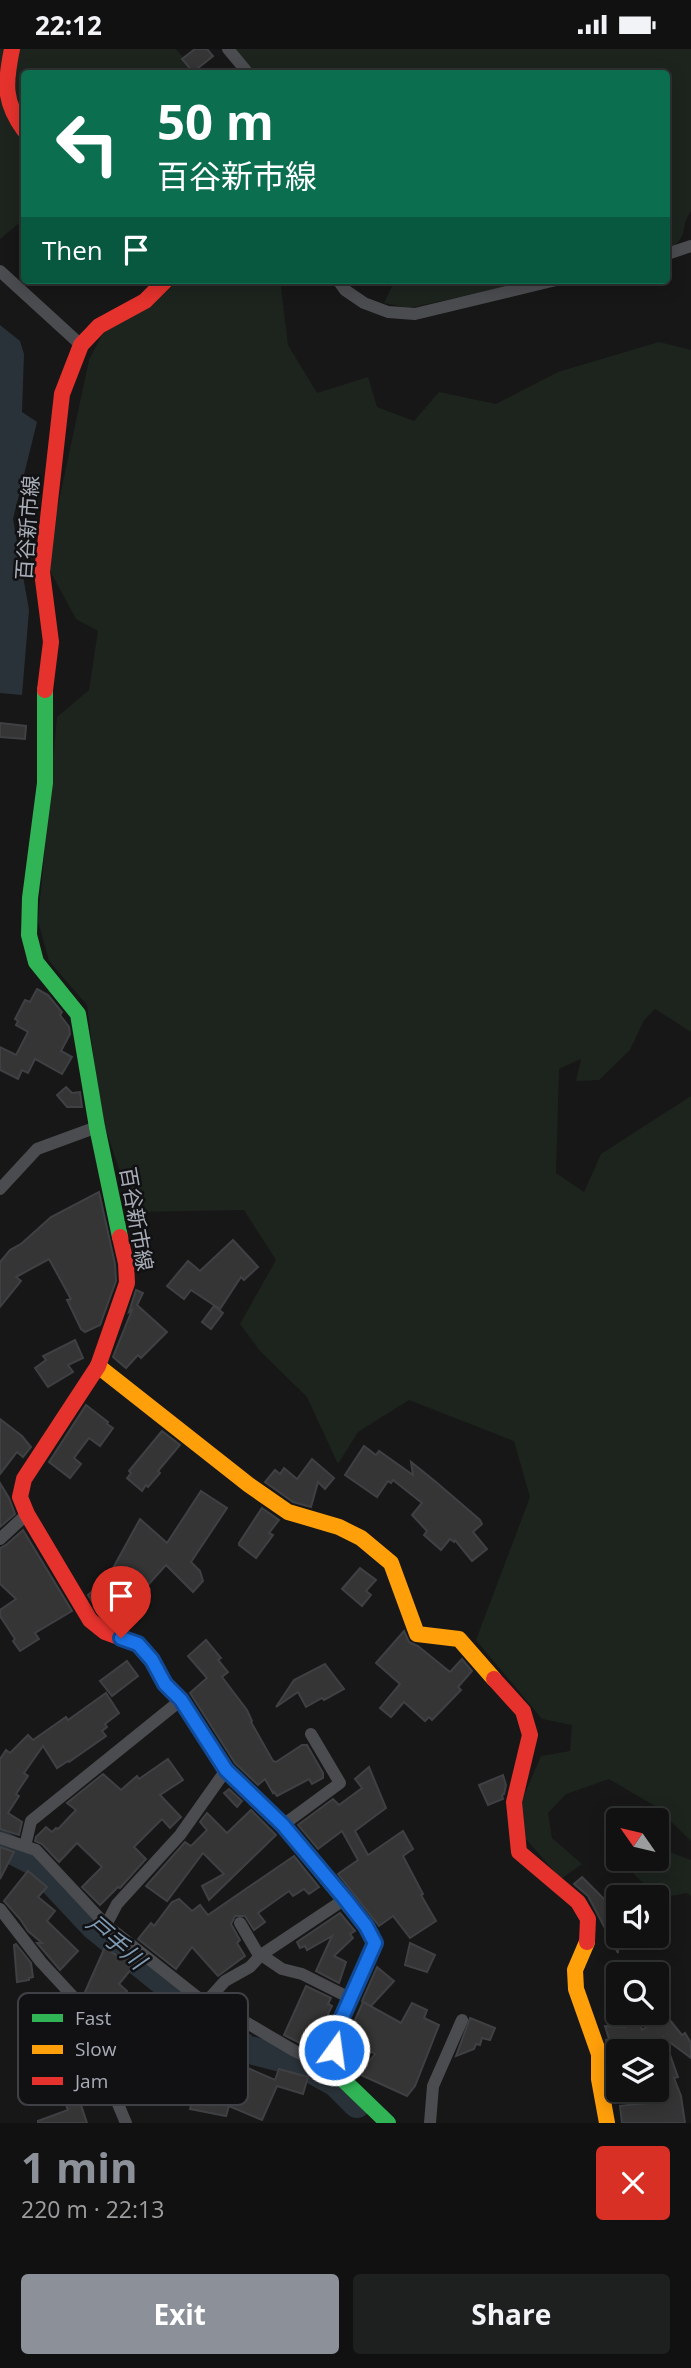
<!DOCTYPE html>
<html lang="en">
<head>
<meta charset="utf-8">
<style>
	:root { --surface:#111; --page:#1e1f1f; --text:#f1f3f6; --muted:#9c9d9f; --line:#303131; --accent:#8c9099 }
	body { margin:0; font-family:"Open Sans","Noto Sans JP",sans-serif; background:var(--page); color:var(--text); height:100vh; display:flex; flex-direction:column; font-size:26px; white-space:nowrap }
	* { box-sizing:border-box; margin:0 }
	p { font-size:23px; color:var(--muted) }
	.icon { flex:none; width:38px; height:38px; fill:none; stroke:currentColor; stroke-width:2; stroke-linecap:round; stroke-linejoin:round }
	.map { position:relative; height:2074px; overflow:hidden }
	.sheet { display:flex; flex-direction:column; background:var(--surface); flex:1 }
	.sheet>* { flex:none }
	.banner { position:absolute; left:21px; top:21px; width:649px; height:214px; border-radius:7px; box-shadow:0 4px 18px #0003,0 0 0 2px var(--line); background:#0b6e4f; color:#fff; overflow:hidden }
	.needle { width:46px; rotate:304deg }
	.fabs { position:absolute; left:606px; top:1759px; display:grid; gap:14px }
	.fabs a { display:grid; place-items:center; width:63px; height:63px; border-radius:7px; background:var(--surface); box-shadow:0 4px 18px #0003,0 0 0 2px var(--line); font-size:35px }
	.pin { position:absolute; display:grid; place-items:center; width:60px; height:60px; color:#fff; margin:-72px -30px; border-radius:50% 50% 50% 0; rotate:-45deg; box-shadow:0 0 7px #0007 }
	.pin .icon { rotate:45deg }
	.me { position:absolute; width:77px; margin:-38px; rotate:14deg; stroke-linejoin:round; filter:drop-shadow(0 0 5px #0008) }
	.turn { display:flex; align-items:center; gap:24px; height:147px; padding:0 21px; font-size:32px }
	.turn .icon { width:91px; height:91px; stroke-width:2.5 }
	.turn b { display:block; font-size:49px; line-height:60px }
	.then { display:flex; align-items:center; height:66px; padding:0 21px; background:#0003; gap:14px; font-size:26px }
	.round { display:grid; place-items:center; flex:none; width:74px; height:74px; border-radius:7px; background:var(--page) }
	.head { display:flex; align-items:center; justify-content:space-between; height:119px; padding:0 21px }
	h1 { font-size:42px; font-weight:700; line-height:52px; color:var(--accent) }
	.action { display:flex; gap:14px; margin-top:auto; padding:14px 21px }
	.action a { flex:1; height:80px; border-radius:7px; background:var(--accent); color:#fff; font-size:28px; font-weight:700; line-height:80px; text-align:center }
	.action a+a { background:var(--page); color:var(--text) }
	.status { display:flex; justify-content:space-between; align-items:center; height:49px; padding:0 35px; background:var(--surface); direction:ltr }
	.status svg { height:19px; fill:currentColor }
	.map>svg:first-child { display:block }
</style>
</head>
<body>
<div class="status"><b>22:12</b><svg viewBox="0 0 49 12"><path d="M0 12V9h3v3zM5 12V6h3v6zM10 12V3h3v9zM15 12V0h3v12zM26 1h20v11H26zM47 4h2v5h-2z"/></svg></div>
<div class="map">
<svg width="691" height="2074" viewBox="0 0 691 2074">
	<rect width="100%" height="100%" fill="#171717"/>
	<g fill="#1d241e">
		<polygon points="0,0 176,0 195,24 24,24 24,175 18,175 0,190"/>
		<path d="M232,0H691V162C679,178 691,187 667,202V24H258Z"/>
		<polygon points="179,231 280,231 288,296 317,344 368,328 377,358 414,372 439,343 496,355 558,323 659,293 691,301 691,983 655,960 644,971 630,1001 599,1031 576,1032 581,1010 559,1020 556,1124 584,1143 601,1105 691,1047 691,1792 655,1757 609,1730 566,1745 548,1764 552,1789 582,1815 561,1830 524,1788 522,1751 541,1707 570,1702 572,1676 542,1670 476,1591 530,1448 514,1392 409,1351 358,1383 338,1415 307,1348 260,1302 240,1275 276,1211 244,1161 134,1163 101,1067 87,956 49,912 38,872 57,668 89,641 98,582 76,570 48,518 51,489 89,311 104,282 154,253"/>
		<polygon points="395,231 538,231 409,259 384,254"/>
		<polygon points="656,1798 691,1811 691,1847 687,1844 659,1849 618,1810 656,1810"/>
	</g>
	<polygon fill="#2a3239" points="0,276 20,292 24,305 22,363 37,373 13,470 29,561 22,646 0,644"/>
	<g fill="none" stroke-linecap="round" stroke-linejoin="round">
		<polyline stroke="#2a3239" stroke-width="28" points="0,1795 33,1812 93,1876 246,2000 300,2014 336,2034 357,2055"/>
	</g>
	<g fill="#353536" stroke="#3f4043" stroke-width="2">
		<polygon points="195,0 207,0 213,7 193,23 182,10"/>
		<polygon points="0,674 26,677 25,690 0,688"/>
		<polygon points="37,940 48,946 62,963 60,966 69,978 70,985 61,1002 72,1008 62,1025 35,1010 28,1024 22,1021 18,1030 0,1021 0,998 16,1006 28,983 16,976 18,972 15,970 25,951 30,953"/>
		<polygon points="66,1038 72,1044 80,1043 82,1058 67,1058 57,1046"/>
		<polygon points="99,1143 115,1215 116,1232 100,1276 85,1283 81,1280 67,1251 71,1250 49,1210 16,1228 21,1232 0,1258 0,1213 10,1201 21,1195 51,1168"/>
		<polygon points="233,1191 258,1218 244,1231 241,1228 220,1260 191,1241 184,1250 167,1237 188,1212 200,1222"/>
		<polygon points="136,1241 143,1244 137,1256 167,1283 141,1309 138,1306 126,1319 113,1308 132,1261 129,1263"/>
		<polygon points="214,1257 223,1264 211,1280 202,1273"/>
		<polygon points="75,1291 83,1309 68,1316 73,1323 48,1338 35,1319 46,1311 43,1307"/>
		<polygon points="86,1356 108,1373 107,1375 113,1379 100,1397 89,1389 74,1409 81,1415 70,1429 49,1413"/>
		<polygon points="0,1370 22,1387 31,1398 23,1408 17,1403 0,1425"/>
		<polygon points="162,1382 180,1396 158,1422 160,1424 148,1438 146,1436 142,1442 127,1429 131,1424 129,1422"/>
		<polygon points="364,1397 376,1406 379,1402 413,1426 411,1413 436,1433 480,1471 482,1475 473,1483 487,1500 472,1512 455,1491 454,1493 450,1490 441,1501 424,1486 427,1482 412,1466 422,1454 393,1431 391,1434 388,1432 377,1448 345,1426"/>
		<polygon points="312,1410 334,1429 325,1440 318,1433 311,1458 293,1453 265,1433 275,1421 280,1425 284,1419 297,1430"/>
		<polygon points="0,1434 9,1449 15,1465 0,1478"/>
		<polygon points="201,1442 227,1459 191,1513 200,1522 203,1532 193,1543 166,1516 147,1537 150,1540 120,1576 111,1573 99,1563 88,1546 107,1530 140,1470 167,1494"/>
		<polygon points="262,1459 279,1471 269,1484 273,1486 256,1509 239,1496 239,1494"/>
		<polygon points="23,1481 72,1562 35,1584 39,1590 20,1602 13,1592 15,1590 0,1567 0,1561 16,1550 0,1535 0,1499 6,1496"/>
		<polygon points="360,1519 376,1531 366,1542 371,1546 362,1557 342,1540"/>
		<polygon points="404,1582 409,1593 418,1597 450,1623 462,1610 472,1622 458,1638 461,1641 432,1671 429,1668 425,1672 404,1653 391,1668 380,1659 400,1635 376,1614"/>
		<polygon points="206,1591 221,1609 218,1611 228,1623 222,1628 247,1661 252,1672 251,1673 273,1712 276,1713 302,1696 307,1696 323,1724 323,1729 312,1735 309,1730 277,1747 274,1743 273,1744 265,1730 258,1736 235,1714 190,1644 207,1629 188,1607"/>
		<polygon points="127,1612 138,1627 112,1647 100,1632"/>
		<polygon points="325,1615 344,1640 324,1651 322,1649 306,1658 298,1643 276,1658 294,1631"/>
		<polygon points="106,1644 119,1664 105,1675 107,1678 102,1682 106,1687 69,1713 68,1712 57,1719 43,1697 24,1724 28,1727 16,1745 19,1747 8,1764 22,1773 19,1786 0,1780 0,1710 6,1701 10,1704 28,1686 33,1691 66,1668 68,1671"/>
		<polygon points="168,1710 183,1731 160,1746 181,1768 170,1779 162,1770 134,1798 146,1810 120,1839 118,1838 100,1856 82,1838 102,1818 77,1794 59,1813 42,1795 35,1792 36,1788 46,1778 52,1783 56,1779 58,1780 76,1761 67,1754 103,1725 121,1741 137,1727 139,1730"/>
		<polygon points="369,1718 386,1759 355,1782 368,1806 403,1782 413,1800 403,1807 423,1845 421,1846 436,1872 410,1889 393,1867 379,1877 338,1825 358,1811 342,1782 318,1800 298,1776 333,1750 339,1756 362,1739 355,1730"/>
		<polygon points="503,1726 506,1736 504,1745 502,1746 503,1750 488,1756 479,1736"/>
		<polygon points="229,1740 242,1752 237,1758 224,1744"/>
		<polygon points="251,1761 276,1786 209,1851 202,1837 224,1825 203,1804 167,1852 146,1837 185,1793 191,1797 207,1781 200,1773 207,1764 227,1784"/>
		<polygon points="0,1798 14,1803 0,1830"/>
		<polygon points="294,1807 319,1838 309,1845 304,1840 293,1847 289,1842 258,1864 265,1873 254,1881 245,1867 235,1867 231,1875 240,1891 237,1894 245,1907 218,1927 192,1898 176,1920 138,1890 151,1874 154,1877 172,1853 179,1850 192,1862 200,1856 208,1866"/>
		<polygon points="28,1822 47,1838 38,1848 55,1862 47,1872 78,1902 60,1921 37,1894 42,1894 28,1882 20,1870 4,1852"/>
		<polygon points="582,1828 606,1852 609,1850 618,1854 618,1904 588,1847 574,1835"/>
		<polygon points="340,1864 355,1882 350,1885 353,1889 334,1907 346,1913 339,1934 316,1922 332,1887 307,1901 305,1897 300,1899 297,1893"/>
		<polygon points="410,1894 435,1906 427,1923 405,1916"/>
		<polygon points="16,1895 31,1914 33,1928 29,1929 29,1931 17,1933 14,1896"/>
		<polygon points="105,1898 121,1910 127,1903 138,1912 119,1935 127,1942 117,1954 121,1961 112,1967 115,1990 105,1992 100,1966 85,1943"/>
		<polygon points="377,1918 394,1932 371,1957 362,1952"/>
		<polygon points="306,1937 331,1949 328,1955 332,1957 320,1981 324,1983 322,2005 284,1986"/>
		<polygon points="363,1953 401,1974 412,1954 427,1961 424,1969 439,1976 415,2037 407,2047 359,2025 375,2005 347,1989"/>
		<polygon points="162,1956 195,1984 198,1980 209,1987 202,1999 243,2012 241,2016 275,2031 279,2020 308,2028 303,2045 277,2037 262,2071 229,2057 226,2067 190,2060 194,2046 163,2030 173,2008 150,1989 152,1986 146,1981 146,1978 154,1970 152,1968"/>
		<polygon points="665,1965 682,1986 685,1984 691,1994 691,2009 664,1989 678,2028 674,2029 681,2047 685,2074 622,2074 620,2057 648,2054 647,2048 665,2045 656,2020 656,2002 610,2002 606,1991 609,1990 605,1977 624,1978 639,1973 642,1981"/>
		<polygon points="470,1969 495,1979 490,1991 482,1989 480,1996 476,1995 474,2000 456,2007"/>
		<polygon points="76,2041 87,2074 38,2074 38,2072 68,2061 62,2045"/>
	</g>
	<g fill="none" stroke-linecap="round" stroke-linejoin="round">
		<g stroke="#4b4c50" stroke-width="12">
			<polyline points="228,0 248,24"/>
			<polyline points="667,205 691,197"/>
			<polyline points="0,222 81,296"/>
			<polyline points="338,231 345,241 364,254 388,263 415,265 556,231"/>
			<polyline points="0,1140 37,1100 97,1078"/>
			<polyline points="0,1490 27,1465"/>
			<polyline points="283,1776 340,1734 311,1685"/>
			<polyline points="0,1789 36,1801 106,1876 201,1951 220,1958 293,2001 332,2020"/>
			<polyline points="25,1797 31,1772 181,1651"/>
			<polyline points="0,1860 41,1913 92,1968 100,2012 126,2074"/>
			<polyline points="240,1874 257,1903 282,1920 302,1925 350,1949"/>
			<polyline points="106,1876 117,1855 180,1786 226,1721"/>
			<polyline points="206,1953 225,1932 250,1918 261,1906 345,1850"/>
			<polyline points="430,2074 433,2037 462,1971"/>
		</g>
		<g stroke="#30b455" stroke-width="16">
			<polyline points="45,641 45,734 30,849 29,886 36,913 78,965 97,1078 120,1188"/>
			<polyline points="184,1656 226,1721 283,1776 366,1877 375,1894 336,1982 332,2020 388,2074"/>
		</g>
		<g stroke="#ff9f0a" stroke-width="16">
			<polyline points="98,1317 249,1436 288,1463 339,1478 361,1489 391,1514 417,1585 459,1590 494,1630"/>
			<polyline points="587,1893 575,1921 576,1940 599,2005 599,2030 607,2074"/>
		</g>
		<g stroke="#e5322d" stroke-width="16">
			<path d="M12,0C5,34 3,52 24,81"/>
			<polyline points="45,641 51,593 42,523 62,345 81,296 99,277 145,252 166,231"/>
			<polyline points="120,1188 126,1214 127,1234 98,1317 24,1430 20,1448 27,1465 90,1571 105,1583 138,1595 152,1611 165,1635 184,1656"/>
			<polyline points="494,1630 523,1662 530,1686 514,1753 519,1803 578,1853 588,1870 587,1893"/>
		</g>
	</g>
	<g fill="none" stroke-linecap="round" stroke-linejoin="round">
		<defs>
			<polyline id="route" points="121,1589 138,1595 152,1611 165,1635 181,1651 226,1721 283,1776 345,1850 366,1877 375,1894 336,1982 334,2001"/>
		</defs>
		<use href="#route" stroke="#114b97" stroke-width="18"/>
		<use href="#route" stroke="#1a73e8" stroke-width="12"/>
	</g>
	<g text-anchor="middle" stroke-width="5" stroke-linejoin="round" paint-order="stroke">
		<g font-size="21" fill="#a8adb8" stroke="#111113">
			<text transform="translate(28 479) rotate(-86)" y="7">百谷新市線</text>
			<text transform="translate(136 1170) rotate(80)" y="7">百谷新市線</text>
		</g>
		<g font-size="23" font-style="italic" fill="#7f9bb3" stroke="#111113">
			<text transform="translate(116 1893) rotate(41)" y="8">戸手川</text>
		</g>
	</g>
	<rect x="18" y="1944" width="230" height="112" rx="10" fill="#111113" stroke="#3e4045" stroke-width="2"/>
	<rect x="32" y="1965" width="31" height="8" fill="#30b455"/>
	<rect x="32" y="1996" width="31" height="9" fill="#ff9f0a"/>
	<rect x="32" y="2028" width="31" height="8" fill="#e5322d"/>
	<g font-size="19" fill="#a8adb8">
		<text x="75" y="1976">Fast</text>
		<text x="75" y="2007">Slow</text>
		<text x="75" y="2039">Jam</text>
	</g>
</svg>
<div class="fabs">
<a><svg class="needle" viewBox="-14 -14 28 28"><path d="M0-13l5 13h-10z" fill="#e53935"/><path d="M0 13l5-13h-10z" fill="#9c9d9f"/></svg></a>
<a><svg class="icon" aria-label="sound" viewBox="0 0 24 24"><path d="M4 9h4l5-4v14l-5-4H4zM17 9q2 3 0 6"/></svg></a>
<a><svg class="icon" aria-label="search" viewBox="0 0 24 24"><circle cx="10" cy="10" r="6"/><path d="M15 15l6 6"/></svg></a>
<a><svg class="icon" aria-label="layers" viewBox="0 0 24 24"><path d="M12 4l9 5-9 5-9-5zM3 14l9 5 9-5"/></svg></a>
</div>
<div class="pin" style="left:121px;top:1589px;background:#d93025"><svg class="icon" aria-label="arrive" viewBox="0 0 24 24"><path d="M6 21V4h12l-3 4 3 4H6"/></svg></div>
<svg class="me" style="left:334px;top:2001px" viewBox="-20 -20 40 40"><circle r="17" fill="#1a73e8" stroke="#fff" stroke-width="3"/><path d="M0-11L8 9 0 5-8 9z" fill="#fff"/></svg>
<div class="banner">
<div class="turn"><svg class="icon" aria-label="left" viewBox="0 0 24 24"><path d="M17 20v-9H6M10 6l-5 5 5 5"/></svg><div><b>50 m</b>百谷新市線</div></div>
<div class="then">Then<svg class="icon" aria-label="arrive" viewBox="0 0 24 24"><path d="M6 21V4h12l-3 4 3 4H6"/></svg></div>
</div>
</div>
<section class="sheet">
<div class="head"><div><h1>1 min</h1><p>220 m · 22:13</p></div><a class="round" style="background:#d93025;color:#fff"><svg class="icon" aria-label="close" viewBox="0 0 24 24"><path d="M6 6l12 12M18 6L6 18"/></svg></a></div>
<div class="action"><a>Exit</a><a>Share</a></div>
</section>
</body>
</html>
